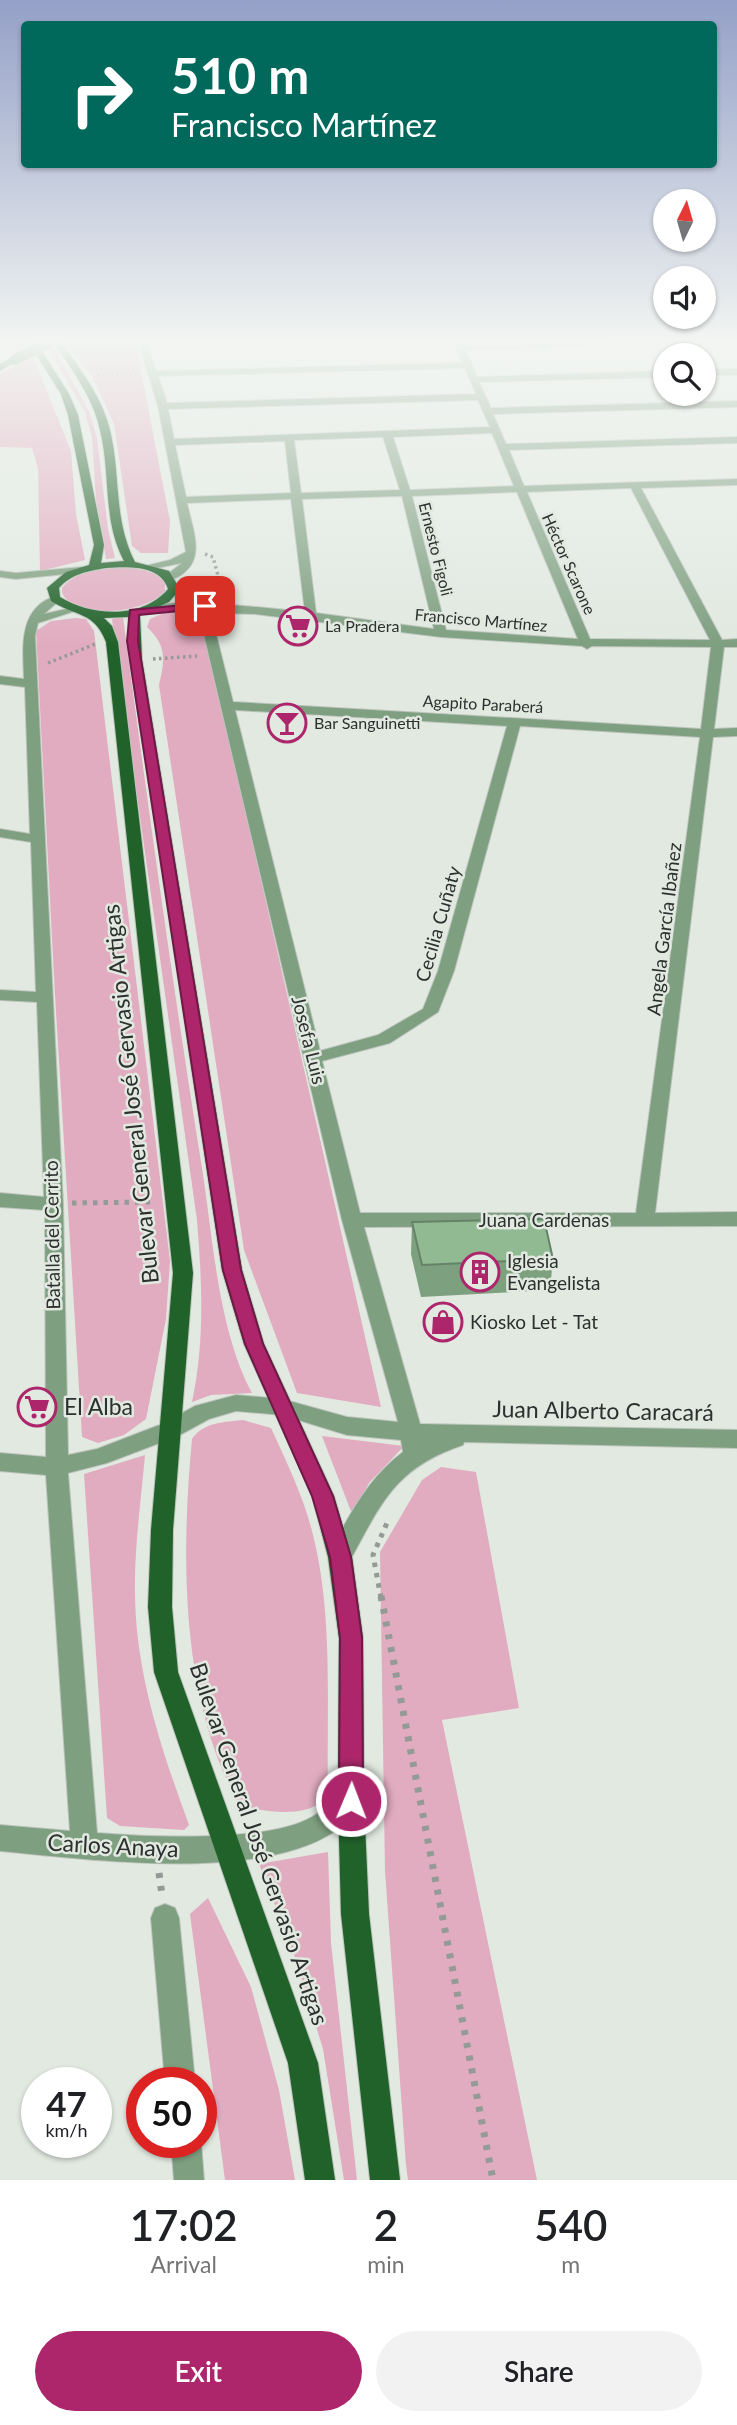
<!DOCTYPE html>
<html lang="en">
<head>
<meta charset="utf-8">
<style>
	:root { --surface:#fff; --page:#f2f2f2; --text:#202124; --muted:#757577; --accent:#ad266b }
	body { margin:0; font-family:Lato,sans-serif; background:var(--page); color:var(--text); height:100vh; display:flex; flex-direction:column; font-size:26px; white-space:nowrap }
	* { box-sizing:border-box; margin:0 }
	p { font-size:23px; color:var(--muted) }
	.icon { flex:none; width:38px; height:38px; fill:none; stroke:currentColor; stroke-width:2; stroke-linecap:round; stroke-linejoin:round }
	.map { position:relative; height:2180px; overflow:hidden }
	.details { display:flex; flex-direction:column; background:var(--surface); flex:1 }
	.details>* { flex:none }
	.hud { position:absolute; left:21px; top:21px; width:696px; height:147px; border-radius:7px; box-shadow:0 2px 5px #0004; background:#00695c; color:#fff; overflow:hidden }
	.needle { width:46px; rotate:5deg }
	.tools { position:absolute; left:653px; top:189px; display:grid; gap:14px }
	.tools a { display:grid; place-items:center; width:63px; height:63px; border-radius:50%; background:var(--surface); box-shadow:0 2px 5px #0004; font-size:35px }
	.speed { position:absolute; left:21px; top:2067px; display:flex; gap:14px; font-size:35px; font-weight:700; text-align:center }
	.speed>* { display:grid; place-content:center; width:91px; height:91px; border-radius:50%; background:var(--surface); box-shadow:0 2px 5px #0004; line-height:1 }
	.speed small { font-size:18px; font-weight:400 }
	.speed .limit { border:10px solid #d22; background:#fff; color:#111 }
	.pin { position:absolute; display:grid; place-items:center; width:60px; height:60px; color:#fff; margin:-30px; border-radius:14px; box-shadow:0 4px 10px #0006 }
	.me { position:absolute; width:77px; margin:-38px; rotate:1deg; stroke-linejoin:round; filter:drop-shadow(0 0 5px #0008) }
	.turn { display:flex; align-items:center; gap:24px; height:147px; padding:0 35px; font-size:32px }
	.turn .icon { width:91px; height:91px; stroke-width:2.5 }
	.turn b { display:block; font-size:49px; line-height:60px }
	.eta { display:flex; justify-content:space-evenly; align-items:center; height:119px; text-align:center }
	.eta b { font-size:42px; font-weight:600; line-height:49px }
	.cta { display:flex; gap:14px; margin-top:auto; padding:14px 35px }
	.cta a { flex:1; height:80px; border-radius:42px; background:var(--accent); color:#fff; font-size:28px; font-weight:600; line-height:80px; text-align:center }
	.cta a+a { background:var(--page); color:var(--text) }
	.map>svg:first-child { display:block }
</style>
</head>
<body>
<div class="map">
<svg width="737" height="2180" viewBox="0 0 737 2180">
	<rect width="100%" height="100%" fill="#e1e9e1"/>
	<g fill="#e1acc0">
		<polygon points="68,340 135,340 170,521 168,553 141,553 132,546 114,424 92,376 64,342"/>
		<polygon points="54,348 89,411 97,438 108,529 115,558 106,559 96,500 92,438 85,412 49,350"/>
		<polygon points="33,357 71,451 76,514 85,560 40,571 38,468 32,448 0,447 0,374"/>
		<path d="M118,568C135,568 152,569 165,581V592C146,612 76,622 62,593V588C75,571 99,569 118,568Z"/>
		<path d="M198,609L216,614L202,621L381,1407L297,1393L244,1250L159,685C165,659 167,646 147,627L150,619L164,613Z"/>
		<path d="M123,617C147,799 172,981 201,1162C213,1234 217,1328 252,1393L211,1395L192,1402C205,1341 202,1282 197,1220L112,619Z"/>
		<polygon points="76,618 86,619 94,631 170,1261 166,1319 146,1419 124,1435 98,1443 82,1437 55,995 36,631 51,621"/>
		<path d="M243,1420L271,1428C282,1452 294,1477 303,1502C336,1593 326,1698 328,1793C314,1821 264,1811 240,1806C180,1700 181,1556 192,1439C203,1422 225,1422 243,1420Z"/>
		<polygon points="322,1436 404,1446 369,1483 352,1514"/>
		<path d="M145,1455C141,1501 134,1549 135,1595C136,1675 162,1751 189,1825L184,1830L120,1826L107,1818L84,1474Z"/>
		<polygon points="441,1467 476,1472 519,1708 442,1720 537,2180 408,2180 406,2165 385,1871 380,1552 422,1480"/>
		<polygon points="328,1852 331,1943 357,2180 344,2180 323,2049 294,1954 259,1864"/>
		<polygon points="208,1898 251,1987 279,2090 295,2180 225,2180 190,1914"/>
	</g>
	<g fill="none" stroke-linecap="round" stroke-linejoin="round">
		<defs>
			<g id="minor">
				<path d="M138,340H146L156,371L462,363L453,340H461L463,345L737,340V342L466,350L477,377L665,371V377L479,382L491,408L737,401V407L493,414L506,444L737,437V443L509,450L524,486L737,479V485L641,488L722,640L737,639V647H724L714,729L737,728V736L713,737L655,1213L737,1212V1226L364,1227L420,1424L737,1430V1448L464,1442L463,1445C394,1468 381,1504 348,1564L340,1567L332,1564L328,1557C347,1518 368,1478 403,1452L401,1440L347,1435L282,1415L236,1411L209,1419L178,1436L107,1463L68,1473L97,1833C149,1837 267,1843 312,1817C326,1809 335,1796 351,1789L360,1793L364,1802C360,1813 352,1818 343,1825C271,1885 89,1859 0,1851V1825L70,1831L46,1475L0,1471V1453L46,1457L45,1210L0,1207V1193L44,1197L37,1002L0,1000V990L36,992L31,842L0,837V829L30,834L25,687L0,684V676L24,679C23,647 18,609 55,596L61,599L44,614L75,607V611L38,623L35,636L63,1204L68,1455L97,1449L162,1424L195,1406L236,1395L282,1399L347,1417L398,1422L342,1220L202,626L204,624L214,626L233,702L701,729L711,647L592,646L587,649L582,646L441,637L255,614L143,611L141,609C160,595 277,609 305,612L291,499L187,503C194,535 209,566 169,581L165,580V576L182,563L147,570L141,567L170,560L186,552L158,406ZM465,368L476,394L167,403L158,376ZM478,400L490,427L174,439L168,409ZM492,433L514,486L410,490L393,437ZM383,437L400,490L301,493L294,440ZM285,441L291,493L186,497L175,445ZM631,488L710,640L590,639L527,492ZM517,492L578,639L446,630L412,496ZM402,496L434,629L316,613L302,499ZM235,710L507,726L438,971L423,1009L378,1035L320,1051ZM520,726L700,737L636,1213H360L322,1061L390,1043L438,1012L454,971Z"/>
				<polygon points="325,340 404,340 327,344 323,342"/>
				<polygon points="737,369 737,375 704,375 704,370"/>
				<polygon points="82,567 86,568 86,572 16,579 0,577 0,571 16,573"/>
				<polygon points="165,1904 175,1908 179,1918 195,2082 165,2082 151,1918 155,1908"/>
				<polygon points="171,2142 201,2142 204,2180 174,2180"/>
			</g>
			<g id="major">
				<path d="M27,340H35L69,394L78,415L104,545L101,563L124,561C102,520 111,474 100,430C93,397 71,368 52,340H60C79,368 102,396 110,430C121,474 113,520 135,562L169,571L180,589L169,602L140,615L142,660L242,1270L264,1344L334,1496L352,1557L363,1638L364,1802L369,1914L400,2180H370L341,1914L338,1802L339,1638L328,1557L312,1496L244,1344L222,1270L130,660L128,617L104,618L112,626L118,642L193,1273L173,1530L172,1607L178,1672L318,2063L335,2180H305L288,2063L154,1672L148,1607L151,1530L173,1273L106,642C94,611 76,617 51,601L47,588L66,572L89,565L94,545L68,415L61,394ZM106,568C127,567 160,564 168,589C143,619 92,617 60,597L59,588C71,574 88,571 106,568Z"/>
				<polygon points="11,358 18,360 0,371 0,364"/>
			</g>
		</defs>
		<use href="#minor" stroke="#bdc4bd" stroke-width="2"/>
		<use href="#major" stroke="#bdc4bd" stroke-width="2"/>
		<polyline stroke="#949a95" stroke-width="2.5" stroke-dasharray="2 2.5" stroke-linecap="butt" points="98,375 139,374"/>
		<g stroke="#949a95" stroke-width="3.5" stroke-dasharray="2.5 3.5" stroke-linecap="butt">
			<polyline points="205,554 213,557 223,594"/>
			<polyline points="153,659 197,656"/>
			<polyline points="48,663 95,644"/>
		</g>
		<g stroke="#949a95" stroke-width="5" stroke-dasharray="4.5 6" stroke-linecap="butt">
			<polyline points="72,1203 154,1202"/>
			<polyline points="381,1598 373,1555 387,1523"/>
		</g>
		<g stroke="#949a95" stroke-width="7" stroke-dasharray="5 8" stroke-linecap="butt">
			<polyline points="381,1596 493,2180"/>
			<polyline points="159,1873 162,1895"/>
		</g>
		<use href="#minor" fill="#7e9f80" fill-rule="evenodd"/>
		<use href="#major" fill="#21622a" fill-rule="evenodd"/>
		<defs>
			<polyline id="major-bridge" points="14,360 55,340"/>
		</defs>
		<use href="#major-bridge" stroke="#bdc4bd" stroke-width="11" stroke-linecap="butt"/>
		<use href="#major-bridge" stroke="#21622a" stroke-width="10"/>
	</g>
	<polygon fill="#7da07e" points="412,1222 553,1259 550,1290 421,1297 411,1254"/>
	<polygon fill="#91ba93" stroke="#668267" stroke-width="2" points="544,1219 553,1259 422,1265 412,1222"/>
	<linearGradient id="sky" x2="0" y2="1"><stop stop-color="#94a0c7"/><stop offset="0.53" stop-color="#f2f5f2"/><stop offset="1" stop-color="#f2f5f2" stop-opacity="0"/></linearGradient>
	<rect width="737" height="645" fill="url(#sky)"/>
	<polygon fill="#ad266b" stroke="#701946" stroke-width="2" points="205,603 211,606 209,608 139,615 138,641 241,1270 263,1344 333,1496 351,1557 362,1638 363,1801 360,1810 351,1813 343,1810 339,1801 340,1638 330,1557 312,1496 245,1344 223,1270 127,641 130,610"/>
	<defs>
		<symbol id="supermarket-ring" viewBox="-11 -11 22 22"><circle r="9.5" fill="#e1e9e1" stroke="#ad266b" stroke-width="1.5"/><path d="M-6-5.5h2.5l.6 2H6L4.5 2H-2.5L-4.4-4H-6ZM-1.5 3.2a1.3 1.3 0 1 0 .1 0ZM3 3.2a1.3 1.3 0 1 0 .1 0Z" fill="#ad266b"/></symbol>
		<symbol id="bar-ring" viewBox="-11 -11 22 22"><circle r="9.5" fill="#e1e9e1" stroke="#ad266b" stroke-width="1.5"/><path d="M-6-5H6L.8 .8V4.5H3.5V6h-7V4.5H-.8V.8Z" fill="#ad266b"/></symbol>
		<symbol id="building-ring" viewBox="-11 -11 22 22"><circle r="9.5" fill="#e1e9e1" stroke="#ad266b" stroke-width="1.5"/><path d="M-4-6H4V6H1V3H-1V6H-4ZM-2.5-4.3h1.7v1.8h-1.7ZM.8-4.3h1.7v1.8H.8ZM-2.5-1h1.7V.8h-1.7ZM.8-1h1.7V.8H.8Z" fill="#ad266b"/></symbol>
		<symbol id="shop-ring" viewBox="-11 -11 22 22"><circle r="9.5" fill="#e1e9e1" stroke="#ad266b" stroke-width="1.5"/><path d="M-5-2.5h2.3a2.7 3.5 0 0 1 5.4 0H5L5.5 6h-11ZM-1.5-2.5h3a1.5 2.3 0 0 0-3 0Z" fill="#ad266b"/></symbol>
	</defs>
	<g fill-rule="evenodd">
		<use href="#supermarket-ring" x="276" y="604" width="44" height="44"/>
		<use href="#bar-ring" x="265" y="701" width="44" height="44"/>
		<use href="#building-ring" x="458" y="1250" width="44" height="44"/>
		<use href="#shop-ring" x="421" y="1300" width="44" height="44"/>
		<use href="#supermarket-ring" x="15" y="1385" width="44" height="44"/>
	</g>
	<g text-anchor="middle" stroke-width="5" stroke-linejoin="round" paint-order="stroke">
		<g font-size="16" fill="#2d302e" stroke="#e1e9e1">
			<text transform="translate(436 549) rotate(76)" y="6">Ernesto Figoli</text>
			<text transform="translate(569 564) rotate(66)" y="6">Héctor Scarone</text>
			<text transform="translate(481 620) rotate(5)" y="6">Francisco Martínez</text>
			<text transform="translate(483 704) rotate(3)" y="6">Agapito Paraberá</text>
		</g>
		<g font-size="16" fill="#2d302e" stroke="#e1e9e1" text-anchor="start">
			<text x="325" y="632">La Pradera</text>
			<text x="314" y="729">Bar Sanguinetti</text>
		</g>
		<g font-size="19" fill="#2d302e" stroke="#e1e9e1">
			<text transform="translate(438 924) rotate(-74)" y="7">Cecilia Cuñaty</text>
			<text transform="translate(664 929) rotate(-83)" y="7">Angela García Ibañez</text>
			<text transform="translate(309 1040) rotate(76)" y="7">Josefa Luis</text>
			<text x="544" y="1227">Juana Cardenas</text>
			<text transform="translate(52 1235) rotate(-91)" y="7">Batalla del Cerrito</text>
		</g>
		<g font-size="19" fill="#2d302e" stroke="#e1e9e1" text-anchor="start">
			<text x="507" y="1268">Iglesia<tspan x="507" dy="22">Evangelista</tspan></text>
			<text x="470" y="1329">Kiosko Let - Tat</text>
		</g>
		<g font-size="23" fill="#2d302e" stroke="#e1e9e1">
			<text transform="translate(131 1094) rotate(-96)" y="8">Bulevar General José Gervasio Artigas</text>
			<text transform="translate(603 1411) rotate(1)" y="8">Juan Alberto Caracará</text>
			<text transform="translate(259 1844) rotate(71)" y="8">Bulevar General José Gervasio Artigas</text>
			<text transform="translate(113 1846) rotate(3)" y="8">Carlos Anaya</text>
		</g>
		<g font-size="23" fill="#2d302e" stroke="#e1e9e1" text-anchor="start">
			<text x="64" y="1415">El Alba</text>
		</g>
	</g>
</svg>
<div class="tools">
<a><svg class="needle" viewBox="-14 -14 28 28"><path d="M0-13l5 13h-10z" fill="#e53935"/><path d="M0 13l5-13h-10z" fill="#757577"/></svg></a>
<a><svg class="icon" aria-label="sound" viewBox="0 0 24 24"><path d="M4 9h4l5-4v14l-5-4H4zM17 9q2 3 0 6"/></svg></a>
<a><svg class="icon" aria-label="search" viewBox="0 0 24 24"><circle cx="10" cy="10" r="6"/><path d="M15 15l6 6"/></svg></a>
</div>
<div class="speed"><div>47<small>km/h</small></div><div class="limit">50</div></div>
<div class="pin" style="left:205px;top:606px;background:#d93025"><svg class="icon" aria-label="arrive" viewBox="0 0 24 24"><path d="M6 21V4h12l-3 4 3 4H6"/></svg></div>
<svg class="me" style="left:351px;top:1801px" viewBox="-20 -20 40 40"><circle r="17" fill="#ad266b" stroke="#fff" stroke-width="3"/><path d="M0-11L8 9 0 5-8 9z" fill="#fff"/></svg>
<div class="hud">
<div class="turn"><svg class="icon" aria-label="right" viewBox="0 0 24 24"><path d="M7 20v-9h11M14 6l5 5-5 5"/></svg><div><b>510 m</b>Francisco Martínez</div></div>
</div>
</div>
<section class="details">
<div class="eta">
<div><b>17:02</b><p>Arrival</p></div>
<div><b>2</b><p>min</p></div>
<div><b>540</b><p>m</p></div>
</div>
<div class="cta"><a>Exit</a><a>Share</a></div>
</section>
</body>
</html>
